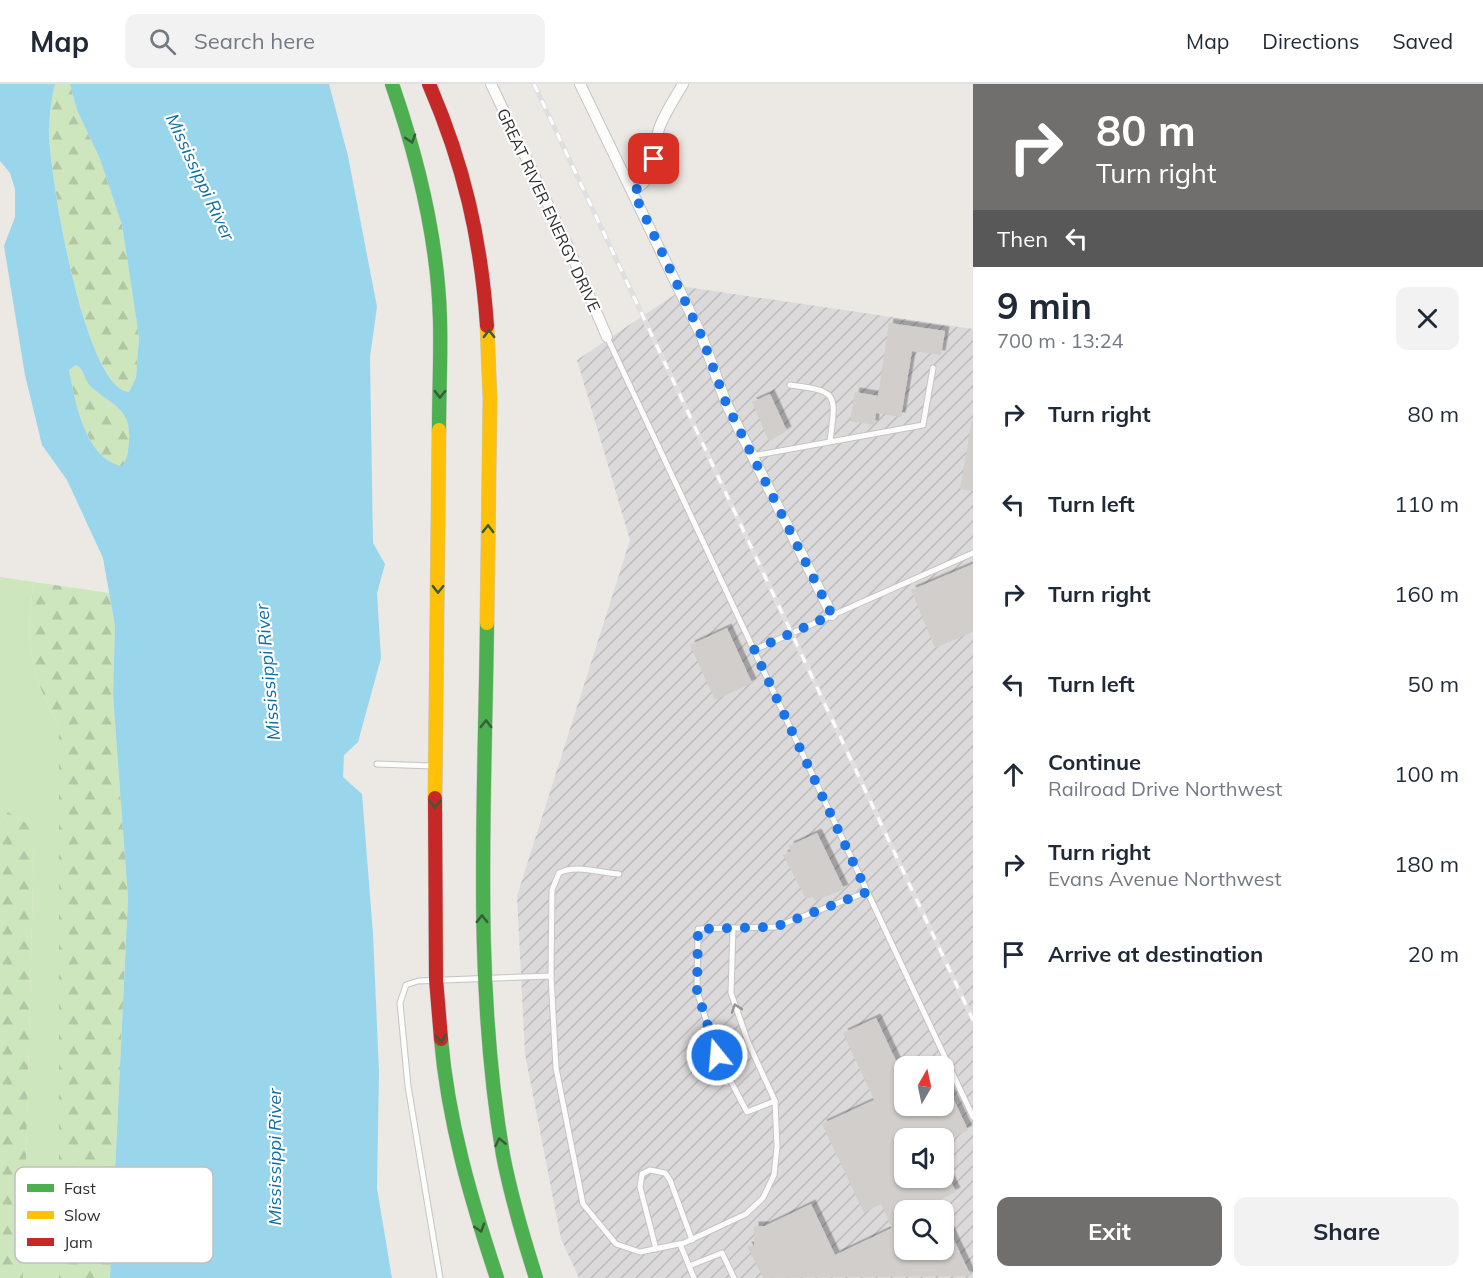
<!DOCTYPE html>
<html lang="en">
<head>
<meta charset="utf-8">
<style>
	:root { --surface:#fff; --page:#f2f2f3; --text:#1f2937; --muted:#747a83; --line:#e0e1e3; --accent:#706f6e }
	body { margin:0; font-family:Mulish,sans-serif; background:var(--page); color:var(--text); height:100vh; display:flex; flex-direction:column; font-size:22px; white-space:nowrap }
	* { box-sizing:border-box; margin:0 }
	p { font-size:20px; color:var(--muted) }
	.icon { flex:none; width:33px; height:33px; fill:none; stroke:currentColor; stroke-width:2; stroke-linecap:round; stroke-linejoin:round }
	.map { position:relative; flex:1; overflow:hidden }
	.side { display:flex; flex-direction:column; background:var(--surface); width:510px }
	.side>* { flex:none }
	.top-card { background:#706f6e; color:#fff; overflow:hidden }
	.needle { width:39px; rotate:9deg }
	.controls { position:absolute; left:894px; top:972px; display:grid; gap:12px }
	.controls a { display:grid; place-items:center; width:60px; height:60px; border-radius:12px; background:var(--surface); box-shadow:0 2px 4px #0004; font-size:30px }
	.pin { position:absolute; display:grid; place-items:center; width:51px; height:51px; color:#fff; margin:-26px; border-radius:12px; box-shadow:0 3px 9px #0006 }
	.me { position:absolute; width:66px; margin:-33px; rotate:343deg; stroke-linejoin:round; filter:drop-shadow(0 0 4px #0008) }
	.turn { display:flex; align-items:center; gap:21px; height:126px; padding:0 24px; font-size:27px }
	.turn .icon { width:78px; height:78px; stroke-width:2.5 }
	.turn b { display:block; font-size:42px; line-height:51px }
	.then { display:flex; align-items:center; height:57px; padding:0 24px; background:#0003; gap:12px; font-size:22px }
	.round { display:grid; place-items:center; flex:none; width:63px; height:63px; border-radius:12px; background:var(--page) }
	.head { display:flex; align-items:center; justify-content:space-between; height:102px; padding:0 24px }
	h1 { font-size:36px; font-weight:700; line-height:45px }
	.cta { display:flex; gap:12px; margin-top:auto; padding:12px 24px }
	.cta a { flex:1; height:69px; border-radius:12px; background:var(--accent); color:#fff; font-size:24px; font-weight:700; line-height:69px; text-align:center }
	.cta a+a { background:var(--page); color:var(--text) }
	ul { padding:0; list-style:none }
	li { display:flex; align-items:center; gap:18px; height:90px; padding:0 24px }
	li div { flex:1 }
	li b { display:block; font-size:22px }
	li em { font-style:normal }
	header { display:flex; align-items:center; gap:36px; box-sizing:border-box; height:84px; padding:0 30px; background:var(--surface); border-bottom:2px solid var(--line) }
	header strong { font-size:28px }
	nav { display:flex; gap:33px; margin-inline-start:auto; font-size:21px }
	.search { width:420px; height:54px; background:var(--page); display:flex; align-items:center; gap:15px; box-sizing:border-box; padding:0 21px; border-radius:12px; color:var(--muted); font-size:22px }
	main { display:flex; flex:1; min-height:0 }
	.map>svg:first-child { display:block }
</style>
</head>
<body>
<header>
<strong>Map</strong>
<div class="search"><svg class="icon" aria-label="search" viewBox="0 0 24 24"><circle cx="10" cy="10" r="6"/><path d="M15 15l6 6"/></svg>Search here</div>
<nav><a>Map</a><a>Directions</a><a>Saved</a></nav>
</header>
<main>
<div class="map">
<svg width="973" height="1194" viewBox="0 0 973 1194">
	<defs>
		<pattern id="industrial-furrows" width="10" height="10" patternUnits="userSpaceOnUse" patternTransform="scale(1.5)"><rect width="10" height="10" fill="#dcd9db"/><path d="M-1 1l2-2M0 10L10 0M9 11l2-2" fill="none" stroke="#bdbbbc"/></pattern>
		<pattern id="forest-firs" width="22" height="20" patternUnits="userSpaceOnUse" patternTransform="scale(1.5)"><rect width="22" height="20" fill="#cee6be"/><path d="M5 1l3.5 6h-7zM16 11l3.5 6h-7z" fill="#b1c6a4"/></pattern>
		<filter id="shadow"><feDropShadow dx="4.5" dy="-4.5" stdDeviation="0" flood-color="#0004"/></filter>
	</defs>
	<rect width="100%" height="100%" fill="#ece8e4"/>
	<path fill="url(#industrial-furrows)" fill-rule="evenodd" d="M686,203L973,245V1194H579L561,1155L525,970L517,812L630,456L577,276ZM904,982H944V1022H904ZM904,1054H944V1094H904ZM904,1126H944V1166H904Z"/>
	<path fill="#cee6be" d="M0,493L34,498C24,555 30,591 59,641V1194H23L34,758L8,728L0,738Z"/>
	<g fill="url(#forest-firs)">
		<path d="M55,0H70L77,26L100,75L122,141L139,253L136,295L129,308C84,304 50,90 49,50C49,33 51,16 55,0Z"/>
		<path d="M76,281C85,286 84,297 92,303C112,321 131,324 129,356C128,367 128,374 122,383C85,374 75,316 69,286Z"/>
		<path d="M34,498L109,509L115,542L113,611L128,814L110,1194H59V641C30,591 24,555 34,498Z"/>
		<polygon points="8,728 29,741 34,758 23,1194 0,1194 0,738"/>
	</g>
	<path fill="#99d6ec" fill-rule="evenodd" d="M0,0H55C51,16 49,34 49,50C50,91 84,304 129,308L136,294L139,253L122,141L100,75L77,26L70,0H329L348,72L377,223L370,273L373,459L385,480L377,509L381,574L358,658L344,671L343,693L362,710L373,850L379,988L377,1104L392,1194H110L128,814L113,611L115,542L103,474L67,396L42,361L25,291L4,162L15,133V105L10,89L0,77ZM76,281C85,286 84,296 91,303C112,321 131,324 129,356C128,367 128,374 122,382C85,375 75,316 69,286Z"/>
	<g fill="#d1cecb" filter="url(#shadow)">
		<polygon points="889,239 945,247 941,271 912,267 901,333 876,329 874,341 850,337 855,308 878,312"/>
		<polygon points="770,310 787,347 769,357 752,318"/>
		<polygon points="972,336 973,336 973,407 960,405"/>
		<polygon points="973,480 973,548 935,564 911,506"/>
		<polygon points="727,544 752,599 715,616 690,561"/>
		<polygon points="817,749 844,805 815,817 813,813 806,815 783,771 791,767 789,762"/>
		<polygon points="876,934 904,994 904,1022 944,1022 945,997 968,1046 944,1057 944,1054 904,1054 904,1094 944,1094 944,1083 956,1108 926,1122 929,1126 904,1126 904,1166 944,1166 944,1135 971,1192 763,1194 747,1162 754,1162 754,1142 765,1142 811,1120 835,1171 892,1144 881,1120 864,1129 822,1040 874,1016 843,949"/>
	</g>
	<g fill="none" stroke-linecap="round" stroke-linejoin="round">
		<defs>
			<g id="lane">
				<polyline points="607,253 973,1033"/>
				<path d="M790,301C839,307 836,310 830,357"/>
				<polyline points="752,372 923,341 933,284"/>
				<polyline points="754,566 973,469"/>
				<polyline points="377,680 433,682"/>
				<path d="M619,790C599,789 576,780 559,789L552,806L551,892L556,984L583,1120L616,1160L640,1168L684,1159L746,1130L763,1114L774,1091L777,1063L775,1017L747,1028L717,971L697,907L698,845L775,843L867,808"/>
				<polyline points="733,844 731,909 748,958 775,1017"/>
				<polyline points="680,1160 694,1194"/>
				<polyline points="656,1165 640,1103 642,1090 650,1086 665,1089 670,1096 692,1156"/>
				<polyline points="689,1182 722,1169 734,1194"/>
				<polyline points="440,1194 408,1002 400,919 406,901 418,897 551,892"/>
			</g>
			<g id="street">
				<polyline points="491,0 571,169 607,253"/>
				<polyline points="580,0 702,253 726,319 832,531"/>
				<path d="M632,107C662,91 650,68 660,42C666,27 675,14 683,0"/>
			</g>
			<g id="fast">
				<path d="M392,0C418,75 438,156 440,236C441,273 439,310 439,346"/>
				<path d="M487,539C485,716 473,896 503,1071C511,1113 523,1153 536,1194"/>
				<path d="M441,955C448,1037 471,1116 497,1194"/>
			</g>
			<g id="slow">
				<polyline points="487,242 490,314 487,539"/>
				<polyline points="435,714 439,346"/>
			</g>
			<g id="jam">
				<path d="M429,0C464,81 481,155 487,242"/>
				<polyline points="435,714 436,895 441,955"/>
			</g>
		</defs>
		<use href="#lane" stroke="#c5c4c5" stroke-width="7"/>
		<use href="#street" stroke="#c5c4c5" stroke-width="12"/>
		<use href="#fast" stroke="#c6c5c4" stroke-width="15"/>
		<use href="#slow" stroke="#c6c5c4" stroke-width="15"/>
		<use href="#jam" stroke="#c6c5c4" stroke-width="15"/>
		<use href="#lane" stroke="#fcfcfb" stroke-width="5"/>
		<use href="#street" stroke="#fcfcfb" stroke-width="10"/>
		<use href="#fast" stroke="#4caf50" stroke-width="14"/>
		<use href="#slow" stroke="#ffc107" stroke-width="14"/>
		<use href="#jam" stroke="#c62828" stroke-width="14"/>
		<defs>
			<polyline id="rail" points="534,0 973,936"/>
		</defs>
		<use href="#rail" stroke="#dfdfe1" stroke-width="5"/>
		<use href="#rail" stroke="#fff" stroke-width="3" stroke-dasharray="9" stroke-linecap="butt"/>
	</g>
	<defs><path id="oneway-chevron" d="M-2-3.5L2.5 0L-2 3.5" fill="none" stroke-width="1.6" stroke-linecap="round" stroke-linejoin="round" transform="scale(1.5)"/></defs>
	<g stroke="#385b3a">
		<use href="#oneway-chevron" transform="translate(411 55) rotate(72)"/>
		<use href="#oneway-chevron" transform="translate(489 250) rotate(-91)"/>
		<use href="#oneway-chevron" transform="translate(440 310) rotate(91)"/>
		<use href="#oneway-chevron" transform="translate(488 445) rotate(-89)"/>
		<use href="#oneway-chevron" transform="translate(438 505) rotate(91)"/>
		<use href="#oneway-chevron" transform="translate(486 640) rotate(-89)"/>
		<use href="#oneway-chevron" transform="translate(435 720) rotate(91)"/>
		<use href="#oneway-chevron" transform="translate(482 835) rotate(-90)"/>
		<use href="#oneway-chevron" transform="translate(441 954) rotate(84)"/>
		<use href="#oneway-chevron" transform="translate(500 1058) rotate(-102)"/>
		<use href="#oneway-chevron" transform="translate(480 1144) rotate(72)"/>
	</g>
	<use stroke="#959594" href="#oneway-chevron" transform="translate(736 924) rotate(-109)"/>
	<g fill="none" stroke-linecap="round" stroke-linejoin="round">
		<path stroke="#1a73e8" stroke-width="10" stroke-dasharray="0 18" d="M654,75C651,92 648,99 633,107L702,253L726,319L832,531L754,566L867,808L775,843L698,845L697,907L717,971"/>
	</g>
	<g text-anchor="middle" stroke-width="4.5" stroke-linejoin="round" paint-order="stroke">
		<g font-size="16" fill="#2e2e2e" stroke="#fff">
			<text transform="translate(549 126) rotate(65)" y="6">GREAT RIVER ENERGY DRIVE</text>
		</g>
		<g font-size="18" font-style="italic" fill="#0d6fa3" stroke="#fff">
			<text transform="translate(200 93) rotate(65)" y="6">Mississippi River</text>
			<text transform="translate(268 588) rotate(-95)" y="6">Mississippi River</text>
			<text transform="translate(275 1073) rotate(-90)" y="6">Mississippi River</text>
		</g>
	</g>
	<rect x="15" y="1083" width="198" height="96" rx="9" fill="#fff" stroke="#c0c0c0" stroke-width="1.5"/>
	<rect x="27" y="1100" width="27" height="8" fill="#4caf50"/>
	<rect x="27" y="1127" width="27" height="8" fill="#ffc107"/>
	<rect x="27" y="1154" width="27" height="8" fill="#c62828"/>
	<g font-size="16" fill="#2e2e2e">
		<text x="64" y="1110">Fast</text>
		<text x="64" y="1137">Slow</text>
		<text x="64" y="1164">Jam</text>
	</g>
</svg>
<div class="controls">
<a><svg class="needle" viewBox="-14 -14 28 28"><path d="M0-13l5 13h-10z" fill="#e53935"/><path d="M0 13l5-13h-10z" fill="#747a83"/></svg></a>
<a><svg class="icon" aria-label="sound" viewBox="0 0 24 24"><path d="M4 9h4l5-4v14l-5-4H4zM17 9q2 3 0 6"/></svg></a>
<a><svg class="icon" aria-label="search" viewBox="0 0 24 24"><circle cx="10" cy="10" r="6"/><path d="M15 15l6 6"/></svg></a>
</div>
<div class="pin" style="left:654px;top:75px;background:#d93025"><svg class="icon" aria-label="arrive" viewBox="0 0 24 24"><path d="M6 21V4h12l-3 4 3 4H6"/></svg></div>
<svg class="me" style="left:717px;top:971px" viewBox="-20 -20 40 40"><circle r="17" fill="#1a73e8" stroke="#fff" stroke-width="3"/><path d="M0-11L8 9 0 5-8 9z" fill="#fff"/></svg>
</div>
<section class="side">
<div class="top-card">
<div class="turn"><svg class="icon" aria-label="right" viewBox="0 0 24 24"><path d="M7 20v-9h11M14 6l5 5-5 5"/></svg><div><b>80 m</b>Turn right</div></div>
<div class="then">Then<svg class="icon" aria-label="left" viewBox="0 0 24 24"><path d="M17 20v-9H6M10 6l-5 5 5 5"/></svg></div>
</div>
<div class="head"><div><h1>9 min</h1><p>700 m · 13:24</p></div><a class="round"><svg class="icon" aria-label="close" viewBox="0 0 24 24"><path d="M6 6l12 12M18 6L6 18"/></svg></a></div>
<ul>
<li><svg class="icon" aria-label="right" viewBox="0 0 24 24"><path d="M7 20v-9h11M14 6l5 5-5 5"/></svg><div><b>Turn right</b></div><em>80 m</em></li>
<li><svg class="icon" aria-label="left" viewBox="0 0 24 24"><path d="M17 20v-9H6M10 6l-5 5 5 5"/></svg><div><b>Turn left</b></div><em>110 m</em></li>
<li><svg class="icon" aria-label="right" viewBox="0 0 24 24"><path d="M7 20v-9h11M14 6l5 5-5 5"/></svg><div><b>Turn right</b></div><em>160 m</em></li>
<li><svg class="icon" aria-label="left" viewBox="0 0 24 24"><path d="M17 20v-9H6M10 6l-5 5 5 5"/></svg><div><b>Turn left</b></div><em>50 m</em></li>
<li><svg class="icon" aria-label="ahead" viewBox="0 0 24 24"><path d="M12 20V5M6 11l6-6 6 6"/></svg><div><b>Continue</b><p>Railroad Drive Northwest</p></div><em>100 m</em></li>
<li><svg class="icon" aria-label="right" viewBox="0 0 24 24"><path d="M7 20v-9h11M14 6l5 5-5 5"/></svg><div><b>Turn right</b><p>Evans Avenue Northwest</p></div><em>180 m</em></li>
<li><svg class="icon" aria-label="arrive" viewBox="0 0 24 24"><path d="M6 21V4h12l-3 4 3 4H6"/></svg><div><b>Arrive at destination</b></div><em>20 m</em></li>
</ul>
<div class="cta"><a>Exit</a><a>Share</a></div>
</section>
</main>
</body>
</html>
